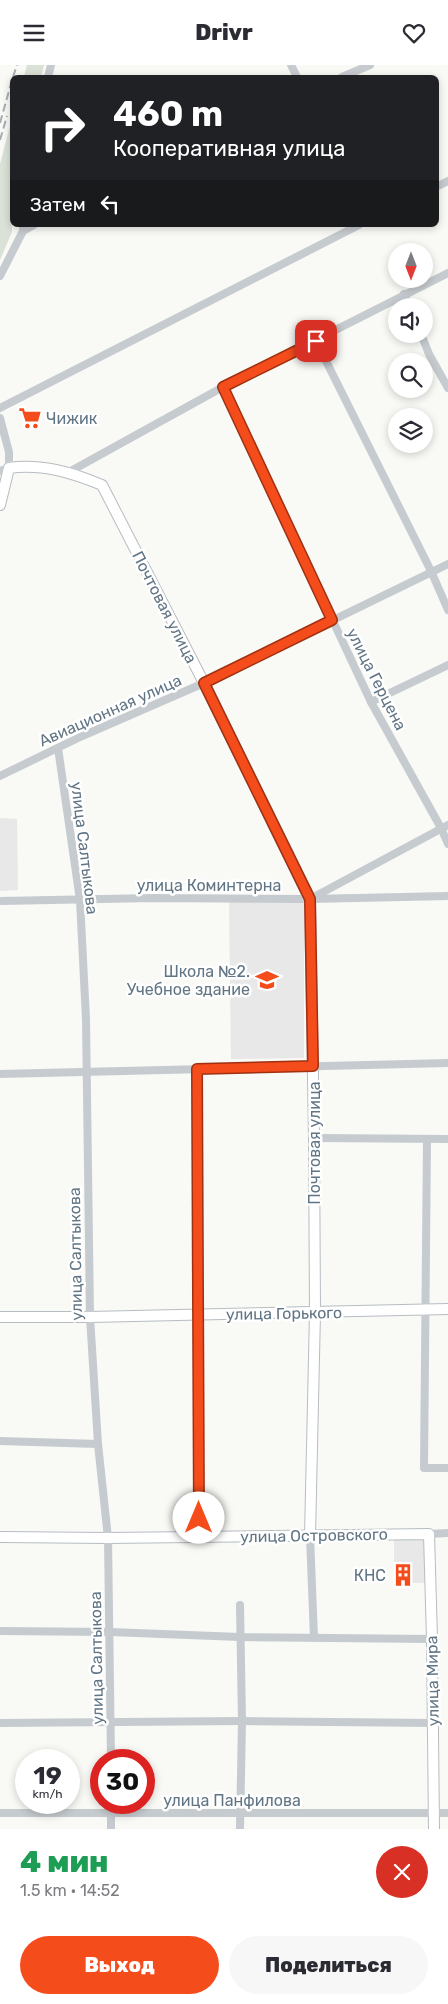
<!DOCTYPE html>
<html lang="ru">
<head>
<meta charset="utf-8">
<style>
	:root { --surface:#fff; --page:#f7f7f7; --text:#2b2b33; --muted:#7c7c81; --accent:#f54c1b }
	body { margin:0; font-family:Rubik,sans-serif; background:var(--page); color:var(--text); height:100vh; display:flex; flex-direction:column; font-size:19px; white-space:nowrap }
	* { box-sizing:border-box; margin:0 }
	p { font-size:16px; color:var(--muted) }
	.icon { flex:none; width:28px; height:28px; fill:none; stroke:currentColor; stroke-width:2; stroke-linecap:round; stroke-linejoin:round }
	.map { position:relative; height:1764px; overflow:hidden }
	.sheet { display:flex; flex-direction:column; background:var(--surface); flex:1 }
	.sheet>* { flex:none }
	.hud { position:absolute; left:10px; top:10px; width:429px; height:152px; border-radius:8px; box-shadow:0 2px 8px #0003; background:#202124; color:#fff; overflow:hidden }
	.needle { width:32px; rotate:180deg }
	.fabs { position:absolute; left:388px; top:178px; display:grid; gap:10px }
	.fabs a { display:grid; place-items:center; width:45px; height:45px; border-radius:50%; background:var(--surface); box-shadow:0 2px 8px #0003; font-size:25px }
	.speed { position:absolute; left:15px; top:1684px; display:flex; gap:10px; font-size:25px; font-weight:700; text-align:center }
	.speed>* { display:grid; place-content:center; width:65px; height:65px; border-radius:50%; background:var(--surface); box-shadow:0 2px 8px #0003; line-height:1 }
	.speed small { font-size:12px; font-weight:400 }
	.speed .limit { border:8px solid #d22; background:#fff; color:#111 }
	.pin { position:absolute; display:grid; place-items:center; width:42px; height:42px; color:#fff; margin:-21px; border-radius:10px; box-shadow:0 2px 8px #0006 }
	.me { position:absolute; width:55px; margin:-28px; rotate:0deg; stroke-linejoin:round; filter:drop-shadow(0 0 4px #0008) }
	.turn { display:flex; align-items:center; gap:18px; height:105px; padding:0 20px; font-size:22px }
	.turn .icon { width:65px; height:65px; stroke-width:2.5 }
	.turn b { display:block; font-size:35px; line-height:42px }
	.then { display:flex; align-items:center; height:48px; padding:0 20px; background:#0003; gap:10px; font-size:19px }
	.round { display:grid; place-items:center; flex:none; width:52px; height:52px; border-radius:26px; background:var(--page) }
	.head { display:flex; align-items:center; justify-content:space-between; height:85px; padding:0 20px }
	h1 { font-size:30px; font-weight:800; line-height:38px; color:#1e9e55 }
	.primary-button { display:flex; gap:10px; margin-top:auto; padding:10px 20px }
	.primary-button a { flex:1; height:58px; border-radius:30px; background:var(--accent); color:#fff; font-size:20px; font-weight:800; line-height:58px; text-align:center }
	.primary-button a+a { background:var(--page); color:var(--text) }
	header { display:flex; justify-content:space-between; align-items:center; height:65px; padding:0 20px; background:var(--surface); font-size:22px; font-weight:800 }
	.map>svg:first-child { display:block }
</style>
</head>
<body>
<header><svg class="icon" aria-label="menu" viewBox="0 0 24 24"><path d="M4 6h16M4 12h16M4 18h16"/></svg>Drivr<svg class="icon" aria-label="heart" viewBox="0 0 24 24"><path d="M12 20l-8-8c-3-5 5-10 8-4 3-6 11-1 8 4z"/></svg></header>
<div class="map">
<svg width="448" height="1764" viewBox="0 0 448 1764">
	<rect width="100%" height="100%" fill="#f9f9f6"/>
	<g fill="#e7e8e7">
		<polygon points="0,753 17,754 18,825 0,826"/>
		<polygon points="229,837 304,837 304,993 231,994"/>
		<rect x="394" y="1474" width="31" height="44"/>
	</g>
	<g fill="#dae1d7">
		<polygon points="27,0 44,0 41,12 24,12"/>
		<polygon points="12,53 12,167 0,195 0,99"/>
	</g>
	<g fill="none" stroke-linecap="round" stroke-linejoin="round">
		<defs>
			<g id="secondary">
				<path d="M0,440L9,403C42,398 73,408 102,420L204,618L310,834L314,1073L315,1248L310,1471"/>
				<polyline points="0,1252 90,1252 448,1244"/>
				<polyline points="0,1472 108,1473 429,1469 432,1574 434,1764"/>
			</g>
		</defs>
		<use href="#secondary" stroke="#b6bdc2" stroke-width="12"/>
		<g stroke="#c6cbcf" stroke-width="8">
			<polyline points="291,0 297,12"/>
			<polyline points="48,12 51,0"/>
			<polyline points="342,12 370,0"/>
			<polyline points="436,122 448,116"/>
			<polyline points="23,166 34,160"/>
			<polyline points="0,211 23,166 23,160"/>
			<polyline points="404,229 409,241"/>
			<polyline points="421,269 429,289 448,323"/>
			<polyline points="316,276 431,506 448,545"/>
			<polyline points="223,322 371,637 441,763 448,779"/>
			<polyline points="0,343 359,160"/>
			<polyline points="0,353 9,387 9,403 0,406"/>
			<polyline points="69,407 223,322 448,208"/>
			<polyline points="371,637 448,600"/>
			<polyline points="58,683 80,835 86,954 90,1252 98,1379 108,1473 111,1695"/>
			<polyline points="0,711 80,672 204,618 448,499"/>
			<polyline points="312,833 448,760"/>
			<polyline points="0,836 153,833 310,834 448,831"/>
			<polyline points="197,1004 199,1471"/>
			<polyline points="0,1009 448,998"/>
			<polyline points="314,1073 448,1074"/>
			<polyline points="427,1075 424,1403 448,1403"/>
			<polyline points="0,1376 98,1379"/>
			<polyline points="429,1469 448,1468"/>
			<polyline points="310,1471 314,1573"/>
			<polyline points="240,1540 242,1656 240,1764"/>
			<polyline points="0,1566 110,1567 240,1572 432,1574"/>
			<polyline points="0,1658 242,1656 433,1658"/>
			<polyline points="111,1738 111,1764"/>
			<polyline points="0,1748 448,1748"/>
		</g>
		<use href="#secondary" stroke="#fff" stroke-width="10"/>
		<g stroke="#a6aeb4" stroke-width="2" stroke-dasharray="8 4" stroke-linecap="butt">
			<polyline points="13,12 17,0"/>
			<polyline points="0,58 12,15"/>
			<polyline points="0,75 7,51"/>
		</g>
	</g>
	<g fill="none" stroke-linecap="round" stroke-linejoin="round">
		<defs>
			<polyline id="route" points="199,1453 197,1004 313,1001 310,834 204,618 332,555 223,322 316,276"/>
		</defs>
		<use href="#route" stroke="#9f3112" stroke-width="12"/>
		<use href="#route" stroke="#f54c1b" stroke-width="9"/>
	</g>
	<defs>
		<symbol id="supermarket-bare" viewBox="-9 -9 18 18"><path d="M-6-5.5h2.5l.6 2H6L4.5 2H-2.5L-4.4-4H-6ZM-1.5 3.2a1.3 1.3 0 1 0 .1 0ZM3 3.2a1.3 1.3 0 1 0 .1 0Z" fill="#f54c1b" stroke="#fff" stroke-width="2.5" paint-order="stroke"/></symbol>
		<symbol id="school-bare" viewBox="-9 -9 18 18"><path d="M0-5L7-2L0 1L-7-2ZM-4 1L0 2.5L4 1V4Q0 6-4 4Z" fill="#f54c1b" stroke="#fff" stroke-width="2.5" paint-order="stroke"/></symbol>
		<symbol id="building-bare" viewBox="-9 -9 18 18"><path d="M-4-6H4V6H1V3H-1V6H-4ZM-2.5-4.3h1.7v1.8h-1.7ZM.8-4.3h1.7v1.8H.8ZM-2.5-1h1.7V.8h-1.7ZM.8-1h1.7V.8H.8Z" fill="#f54c1b" stroke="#fff" stroke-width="2.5" paint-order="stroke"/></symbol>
	</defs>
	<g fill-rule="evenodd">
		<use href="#supermarket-bare" x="14" y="337" width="32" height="32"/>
		<use href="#school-bare" x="251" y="899" width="32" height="32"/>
		<use href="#building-bare" x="387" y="1494" width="32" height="32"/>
	</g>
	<g text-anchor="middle" stroke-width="5" stroke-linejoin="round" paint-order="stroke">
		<g font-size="16" fill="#617584" stroke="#fff" text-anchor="end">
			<text x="46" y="359" text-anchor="start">Чижик</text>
			<text x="250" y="912">Школа №2.<tspan x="250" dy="18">Учебное здание</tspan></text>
			<text x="386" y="1516">КНС</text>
		</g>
		<g font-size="16" fill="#617584" stroke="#fff">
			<text transform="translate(165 542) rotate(63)" y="6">Почтовая улица</text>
			<text transform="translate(377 614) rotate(63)" y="6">улица Герцена</text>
			<text transform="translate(110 645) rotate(-24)" y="6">Авиационная улица</text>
			<text transform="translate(85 783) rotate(83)" y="6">улица Салтыкова</text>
			<text x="209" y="826">улица Коминтерна</text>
			<text transform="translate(314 1078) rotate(-90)" y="6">Почтовая улица</text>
			<text transform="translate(75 1189) rotate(-91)" y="6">улица Салтыкова</text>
			<text transform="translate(284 1248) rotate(-1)" y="6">улица Горького</text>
			<text transform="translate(314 1470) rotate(-1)" y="6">улица Островского</text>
			<text transform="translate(96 1593) rotate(-91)" y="6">улица Салтыкова</text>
			<text transform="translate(432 1616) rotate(-91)" y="6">улица Мира</text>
			<text x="232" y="1741">улица Панфилова</text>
		</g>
	</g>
</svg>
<div class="fabs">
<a><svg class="needle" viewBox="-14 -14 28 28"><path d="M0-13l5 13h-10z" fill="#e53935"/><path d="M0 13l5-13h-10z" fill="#7c7c81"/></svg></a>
<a><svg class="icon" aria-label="sound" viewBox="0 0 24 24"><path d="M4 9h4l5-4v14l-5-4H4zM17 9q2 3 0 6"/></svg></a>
<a><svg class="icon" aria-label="search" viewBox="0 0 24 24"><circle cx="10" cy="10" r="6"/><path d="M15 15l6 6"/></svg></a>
<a><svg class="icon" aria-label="layers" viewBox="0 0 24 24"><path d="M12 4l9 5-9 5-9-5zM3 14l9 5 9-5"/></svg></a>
</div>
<div class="speed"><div>19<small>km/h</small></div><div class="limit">30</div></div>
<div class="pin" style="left:316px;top:276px;background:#d93025"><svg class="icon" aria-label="arrive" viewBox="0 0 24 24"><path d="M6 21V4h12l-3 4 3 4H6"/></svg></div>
<svg class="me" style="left:199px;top:1453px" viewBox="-20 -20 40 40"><circle r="19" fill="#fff"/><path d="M0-13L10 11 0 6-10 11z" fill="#f54c1b"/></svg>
<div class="hud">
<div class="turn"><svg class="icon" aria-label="right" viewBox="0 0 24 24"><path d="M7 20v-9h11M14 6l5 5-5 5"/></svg><div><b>460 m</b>Кооперативная улица</div></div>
<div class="then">Затем<svg class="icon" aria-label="left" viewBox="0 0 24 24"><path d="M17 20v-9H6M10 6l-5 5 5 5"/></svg></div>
</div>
</div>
<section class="sheet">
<div class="head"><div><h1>4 мин</h1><p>1.5 km · 14:52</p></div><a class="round" style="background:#d93025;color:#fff"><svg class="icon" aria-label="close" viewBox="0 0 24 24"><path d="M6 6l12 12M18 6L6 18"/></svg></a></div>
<div class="primary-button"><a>Выход</a><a>Поделиться</a></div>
</section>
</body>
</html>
